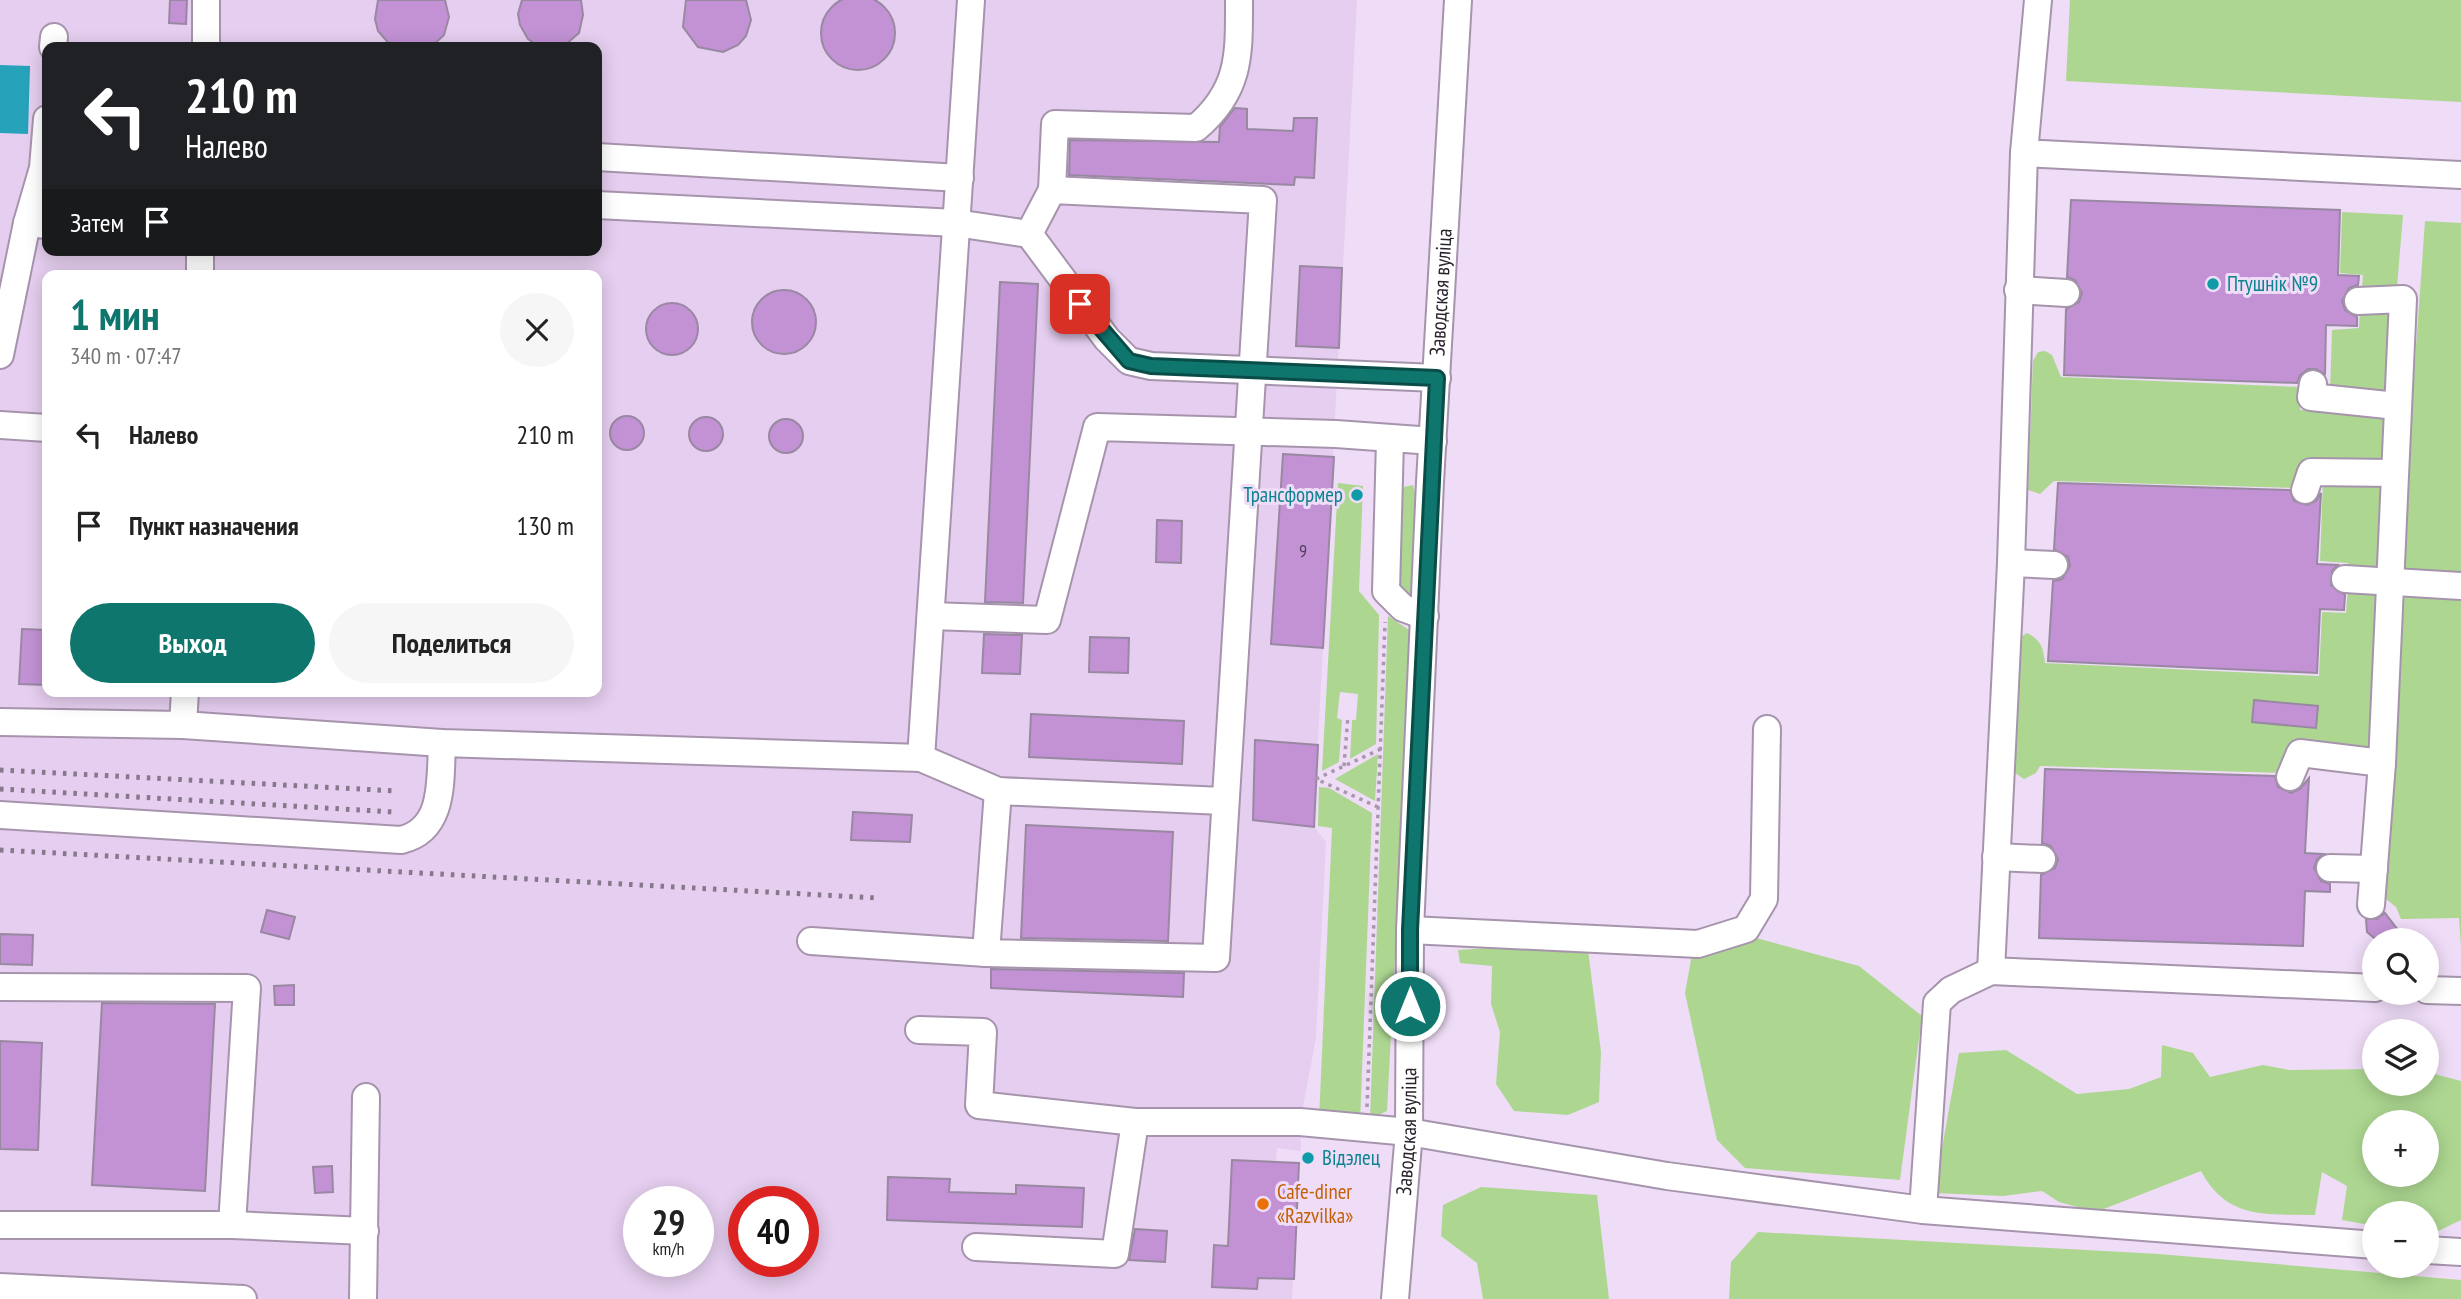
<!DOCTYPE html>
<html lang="ru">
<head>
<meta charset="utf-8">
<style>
	:root { --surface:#fff; --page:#f6f6f6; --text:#222; --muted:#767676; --accent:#0f766e }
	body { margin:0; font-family:"PT Sans Narrow",sans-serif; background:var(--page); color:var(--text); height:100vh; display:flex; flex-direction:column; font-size:26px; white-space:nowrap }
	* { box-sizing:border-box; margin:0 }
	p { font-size:23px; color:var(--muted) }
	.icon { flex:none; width:38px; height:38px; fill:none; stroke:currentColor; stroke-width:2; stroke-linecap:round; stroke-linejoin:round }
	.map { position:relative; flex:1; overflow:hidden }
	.sheet { position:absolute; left:42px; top:270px; width:560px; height:427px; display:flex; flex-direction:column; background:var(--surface); border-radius:14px; box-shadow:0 4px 18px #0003 }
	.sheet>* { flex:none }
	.hud { position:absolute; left:42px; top:42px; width:560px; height:214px; border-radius:14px; box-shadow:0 4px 18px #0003; background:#202124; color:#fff; overflow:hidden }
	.controls { position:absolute; left:2362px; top:928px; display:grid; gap:14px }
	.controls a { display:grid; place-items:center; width:77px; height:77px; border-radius:50%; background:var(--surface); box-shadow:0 4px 18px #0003; font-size:35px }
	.speed { position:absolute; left:623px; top:1186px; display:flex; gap:14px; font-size:35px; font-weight:700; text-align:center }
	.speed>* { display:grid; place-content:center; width:91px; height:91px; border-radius:50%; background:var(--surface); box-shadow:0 4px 18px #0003; line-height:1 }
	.speed small { font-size:18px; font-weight:400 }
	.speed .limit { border:10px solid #d22; background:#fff; color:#111 }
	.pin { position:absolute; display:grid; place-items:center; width:60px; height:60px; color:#fff; margin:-30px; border-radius:14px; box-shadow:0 4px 10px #0006 }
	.me { position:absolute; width:77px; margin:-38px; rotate:0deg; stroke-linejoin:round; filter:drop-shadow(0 0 5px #0008) }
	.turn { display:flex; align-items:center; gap:24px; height:147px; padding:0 28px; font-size:32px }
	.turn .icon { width:91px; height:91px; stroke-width:2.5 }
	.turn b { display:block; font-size:49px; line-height:60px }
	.then { display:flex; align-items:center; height:66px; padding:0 28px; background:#0003; gap:14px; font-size:26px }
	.round { display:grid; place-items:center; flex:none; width:74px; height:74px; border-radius:37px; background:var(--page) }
	.summary { display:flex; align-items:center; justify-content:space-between; height:119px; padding:0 28px }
	h1 { font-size:42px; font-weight:700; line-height:52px; color:var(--accent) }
	.cta { display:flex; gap:14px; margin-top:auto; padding:14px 28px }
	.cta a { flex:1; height:80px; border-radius:42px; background:var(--accent); color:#fff; font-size:28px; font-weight:700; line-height:80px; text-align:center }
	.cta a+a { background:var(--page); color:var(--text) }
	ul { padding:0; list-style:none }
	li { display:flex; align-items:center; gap:21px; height:91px; padding:0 28px }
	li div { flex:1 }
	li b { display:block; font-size:26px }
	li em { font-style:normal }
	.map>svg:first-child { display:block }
</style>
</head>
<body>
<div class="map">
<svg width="2461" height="1299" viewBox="0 0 2461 1299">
	<rect width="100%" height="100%" fill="#efdcf7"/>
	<path fill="#e5ceef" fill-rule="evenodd" d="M0,0H1357L1316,779L1314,827L1326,842L1316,1038L1300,1122L1301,1151L1277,1148L1276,1162L1299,1163L1292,1299H0ZM47,47H597V250H47ZM47,275H597V691H47ZM639,1202H698V1262H639ZM744,1202H803V1262H744Z"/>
	<g fill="#add791" fill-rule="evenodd">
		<polygon points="2070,0 2461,0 2461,102 2066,81"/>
		<polygon points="2342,212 2403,215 2397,287 2362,288 2363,275 2340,273"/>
		<polygon points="2425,221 2461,223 2461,578 2403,569 2401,558"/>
		<polygon points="2360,305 2394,305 2388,393 2330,392 2332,330 2359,328"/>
		<polygon points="2045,351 2052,355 2061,377 2300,387 2300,410 2388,413 2391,460 2297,488 2054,481 2040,494 2028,490 2033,361 2038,352"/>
		<polygon points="2323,481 2382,483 2384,560 2377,570 2350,570 2348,563 2320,561"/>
		<polygon points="1338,483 1363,486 1359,591 1379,615 1376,744 1350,759 1352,720 1356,720 1358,694 1340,692 1337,718 1342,720 1339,762 1322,771"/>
		<polygon points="1413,485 1416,496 1414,594 1399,592 1400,493 1404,487"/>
		<path d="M2348,587L2379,590L2371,748L2284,773L2040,766L2036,773L2024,779L2012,771L2016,640L2027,633C2041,640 2043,647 2045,663L2319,676L2322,612L2346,613Z"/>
		<polygon points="2408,595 2461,597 2461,947 2459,918 2401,919 2396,907 2386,899 2398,605"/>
		<polygon points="1388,616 1412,632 1387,1111 1370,1119"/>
		<polygon points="1378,754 1375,801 1335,779"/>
		<polygon points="1319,787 1329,788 1372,813 1360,1123 1319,1120 1332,828 1318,826"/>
		<polygon points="1745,935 1859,966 1922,1016 1900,1180 1745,1168 1717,1140 1685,993 1692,954"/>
		<polygon points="1489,948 1588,950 1601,1052 1599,1102 1568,1115 1514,1111 1496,1084 1500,1032 1491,1004 1492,966 1460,963 1458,950"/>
		<path d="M2162,1045L2193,1053L2210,1077L2263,1065L2289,1070L2375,1069V1083H2427V1072L2461,1081V1220L2428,1236L2427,1213H2375V1226L2342,1220L2347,1186L2322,1172L2315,1215C2266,1214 2227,1220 2201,1171L2096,1212L2059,1202L2042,1191L2003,1196L1934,1193L1959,1053L2006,1050L2077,1094L2129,1089L2161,1077ZM2375,1122H2427V1174H2375Z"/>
		<polygon points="1481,1187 1597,1195 1609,1299 1483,1299 1477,1263 1441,1236 1443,1205"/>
		<polygon points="1758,1232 2159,1254 2461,1280 2461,1299 1729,1299 1731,1262"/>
	</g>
	<polygon fill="#26a2bb" points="0,65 30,66 28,134 0,133"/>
	<g fill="#c292d5" stroke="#9988a1" stroke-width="2">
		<circle cx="858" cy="33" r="37"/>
		<polygon points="170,0 187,0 186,24 169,23"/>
		<polygon points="378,0 445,0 449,17 444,35 431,47 392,47 378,31 375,19"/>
		<polygon points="522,0 581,0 583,15 579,33 565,45 537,45 528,39 520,25 518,14"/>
		<polygon points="686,0 746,0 751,20 746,36 738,45 723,52 698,47 683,27"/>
		<polygon points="1235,108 1247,109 1247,129 1293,131 1294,118 1317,118 1314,178 1295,177 1294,185 1069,175 1070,140 1219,142 1220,127"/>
		<polygon points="2071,200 2340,210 2338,275 2359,276 2358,285 2349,288 2342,301 2345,310 2357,317 2357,326 2326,325 2325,374 2316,369 2308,369 2300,375 2297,383 2064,375 2066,309 2079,302 2082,293 2075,280 2067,277"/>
		<polygon points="1300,266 1342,268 1339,348 1296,346"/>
		<polygon points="1000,282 1038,284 1023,603 985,602"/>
		<circle cx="784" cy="322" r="32"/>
		<circle cx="672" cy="329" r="26"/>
		<circle cx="627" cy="433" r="17"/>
		<circle cx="706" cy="434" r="17"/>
		<circle cx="786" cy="436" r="17"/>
		<polygon points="1283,454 1334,457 1323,648 1271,644"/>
		<polygon points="2058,483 2290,490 2294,501 2307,505 2316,501 2321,493 2317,564 2338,565 2332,571 2331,585 2345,595 2344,610 2320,609 2317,673 2048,661 2053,581 2062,579 2070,566 2068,557 2054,549"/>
		<polygon points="1157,520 1182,521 1181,563 1156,562"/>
		<polygon points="22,629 47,630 47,685 19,684"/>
		<polygon points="984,634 1022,635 1020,674 982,673"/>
		<polygon points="1090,637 1129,638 1128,673 1089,672"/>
		<polygon points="2254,700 2318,706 2316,728 2252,722"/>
		<polygon points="1031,714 1184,721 1182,764 1029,757"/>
		<polygon points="1255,740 1318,745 1314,827 1253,820"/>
		<polygon points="2045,769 2275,776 2278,787 2291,793 2300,789 2309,778 2305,853 2324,854 2317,859 2314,868 2321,881 2330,884 2330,892 2305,891 2303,946 2039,938 2041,875 2055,868 2058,859 2051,846 2042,843"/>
		<polygon points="853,812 912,815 910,842 851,840"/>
		<polygon points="1026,825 1173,832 1168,941 1021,938"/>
		<polygon points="267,910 295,917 289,939 261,932"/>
		<polygon points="2385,913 2398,930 2383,938 2374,938 2367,932 2366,919 2377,919"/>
		<polygon points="0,934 33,935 32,965 0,964"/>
		<polygon points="991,969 1184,973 1183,997 991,988"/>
		<polygon points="294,985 294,1005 275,1005 274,986"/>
		<polygon points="102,1003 215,1004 205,1191 92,1185"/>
		<polygon points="0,1041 42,1043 38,1150 0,1149"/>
		<polygon points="1232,1160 1299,1163 1294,1279 1258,1278 1257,1289 1212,1287 1214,1245 1228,1246"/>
		<polygon points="332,1166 333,1192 315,1193 313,1167"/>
		<polygon points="888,1177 950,1179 949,1192 1016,1194 1016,1185 1084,1188 1082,1227 887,1220"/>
		<polygon points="1135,1229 1167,1231 1165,1262 1129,1260"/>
	</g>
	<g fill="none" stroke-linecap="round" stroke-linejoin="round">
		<defs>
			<g id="minor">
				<polyline points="2038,0 2024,153 2461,175"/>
				<polyline points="53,47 54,37"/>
				<polyline points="206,47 206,0"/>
				<polyline points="2024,153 2011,563 1991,971 2375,988"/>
				<polyline points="597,157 960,178"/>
				<path d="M1052,190L1055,124L1196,128C1241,90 1239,54 1239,0"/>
				<polyline points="597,205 956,223 1029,234 1107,339 1129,361 1151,366 1437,378"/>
				<polyline points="27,223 43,168 47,119"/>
				<polyline points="200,275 200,250"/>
				<polyline points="2018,290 2066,293"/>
				<polyline points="2358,301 2403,299 2382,763 2371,905"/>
				<polyline points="0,355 27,223 47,225"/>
				<polyline points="2313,384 2311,397 2397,406"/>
				<polyline points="0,425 47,428"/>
				<polyline points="1390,440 1386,591 1403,608 1425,616"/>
				<polyline points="2305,490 2311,472 2393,473"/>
				<polyline points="2011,563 2054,565"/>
				<polyline points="2345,579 2461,586"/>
				<polyline points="931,616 1047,620 1097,427 1336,434 1433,441"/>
				<polyline points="0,722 183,725 442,743 921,758 998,791 1223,801"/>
				<polyline points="183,725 185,691"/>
				<polyline points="921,758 971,0"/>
				<polyline points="2290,777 2300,753 2382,763"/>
				<polyline points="998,791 986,953 1216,958 1263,200 1052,190 1029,234"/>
				<path d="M0,815L401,840C445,830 440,780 442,743"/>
				<polyline points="1996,857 2042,859"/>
				<polyline points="2330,868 2374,869"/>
				<polyline points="1410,930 1698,944 1746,929 1764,899 1767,729"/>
				<polyline points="811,941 986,953"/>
				<polyline points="0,987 247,988 232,1225"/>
				<polyline points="2427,990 2461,991"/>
				<polyline points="919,1030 983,1032 979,1105 1135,1122 1300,1122 1409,1132 1667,1176 1923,1210 2375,1245"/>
				<polyline points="1923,1210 1937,1003 1951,990 1991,971"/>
				<polyline points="0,1225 232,1225 365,1231"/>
				<polyline points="976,1247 1115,1254 1135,1122"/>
				<polyline points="2427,1250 2461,1252"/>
				<polyline points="0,1287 243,1299"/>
				<polyline points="363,1299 366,1097"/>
				<path id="s1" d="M1395,1299L1409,1132L1410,930L1430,482L1458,0"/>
			</g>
		</defs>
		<use href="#minor" stroke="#a694ad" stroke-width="30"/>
		<g stroke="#a798ad" stroke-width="3.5" stroke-dasharray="3.5 5" stroke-linecap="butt">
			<polyline points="1344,766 1348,716"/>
			<polyline points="1378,807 1316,779 1381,749"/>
			<polyline points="1367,1107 1385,622"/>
		</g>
		<use href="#minor" stroke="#fff" stroke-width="26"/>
		<g stroke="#85788a" stroke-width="5" stroke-dasharray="3.5 7" stroke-linecap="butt">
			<polyline points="0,770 397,791"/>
			<polyline points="0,789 394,812"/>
			<polyline points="0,850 877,898"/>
		</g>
	</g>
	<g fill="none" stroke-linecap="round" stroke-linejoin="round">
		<defs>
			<polyline id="route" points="1080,304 1129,361 1151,366 1437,378 1410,930 1410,1006"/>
		</defs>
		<use href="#route" stroke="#0a4d48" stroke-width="18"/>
		<use href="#route" stroke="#0f766e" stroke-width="12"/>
	</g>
	<g fill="#0f9aa8" stroke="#efdcf7" stroke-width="2.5">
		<circle cx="2213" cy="284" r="7"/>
		<circle cx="1357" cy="495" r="7"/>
		<circle cx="1308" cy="1158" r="7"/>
	</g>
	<circle fill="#e8710a" stroke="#efdcf7" stroke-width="2.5" cx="1263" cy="1204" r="7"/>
	<g text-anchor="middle" stroke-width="6" stroke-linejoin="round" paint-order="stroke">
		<g font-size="18" fill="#4f3e56">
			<text x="1303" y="557">9</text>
		</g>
		<g font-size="21" fill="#0d838f" stroke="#efdcf7" text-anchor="start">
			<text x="2227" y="291">Птушнік №9</text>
			<text x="1343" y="502" text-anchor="end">Трансформер</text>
			<text x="1322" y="1165">Відэлец</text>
		</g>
		<g font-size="21" fill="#29222c" stroke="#efdcf7">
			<text dy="7" stroke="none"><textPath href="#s1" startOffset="1008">Заводская вуліца</textPath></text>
			<text dy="7" stroke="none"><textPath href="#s1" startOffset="168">Заводская вуліца</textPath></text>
		</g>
		<g font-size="21" fill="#c56008" stroke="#efdcf7" text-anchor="start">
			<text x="1277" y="1199">Cafe-diner<tspan x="1277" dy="24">«Razvilka»</tspan></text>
		</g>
	</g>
</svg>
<div class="controls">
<a><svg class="icon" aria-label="search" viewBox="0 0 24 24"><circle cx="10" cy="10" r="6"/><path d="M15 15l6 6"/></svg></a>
<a><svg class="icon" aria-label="layers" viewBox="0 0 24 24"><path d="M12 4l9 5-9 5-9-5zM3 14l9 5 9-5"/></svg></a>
<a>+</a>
<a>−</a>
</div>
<div class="speed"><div>29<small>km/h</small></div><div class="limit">40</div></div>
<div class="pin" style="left:1080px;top:304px;background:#d93025"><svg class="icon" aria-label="arrive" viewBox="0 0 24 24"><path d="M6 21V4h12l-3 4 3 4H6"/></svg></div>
<svg class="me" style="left:1410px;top:1006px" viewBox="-20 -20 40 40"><circle r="17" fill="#0f766e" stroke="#fff" stroke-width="3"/><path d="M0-11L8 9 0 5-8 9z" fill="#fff"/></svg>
<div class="hud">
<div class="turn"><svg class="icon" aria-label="left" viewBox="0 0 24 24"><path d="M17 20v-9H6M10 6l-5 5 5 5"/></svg><div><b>210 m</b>Налево</div></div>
<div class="then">Затем<svg class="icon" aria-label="arrive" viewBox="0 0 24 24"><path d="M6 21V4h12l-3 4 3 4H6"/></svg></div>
</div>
<section class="sheet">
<div class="summary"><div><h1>1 мин</h1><p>340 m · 07:47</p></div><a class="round"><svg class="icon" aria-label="close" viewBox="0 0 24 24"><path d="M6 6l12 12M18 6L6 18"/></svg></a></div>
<ul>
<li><svg class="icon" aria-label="left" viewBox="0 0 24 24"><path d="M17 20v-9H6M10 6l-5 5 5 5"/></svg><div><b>Налево</b></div><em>210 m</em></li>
<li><svg class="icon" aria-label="arrive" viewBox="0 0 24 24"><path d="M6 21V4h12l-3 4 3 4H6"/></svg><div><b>Пункт назначения</b></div><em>130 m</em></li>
</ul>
<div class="cta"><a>Выход</a><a>Поделиться</a></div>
</section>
</div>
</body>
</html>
